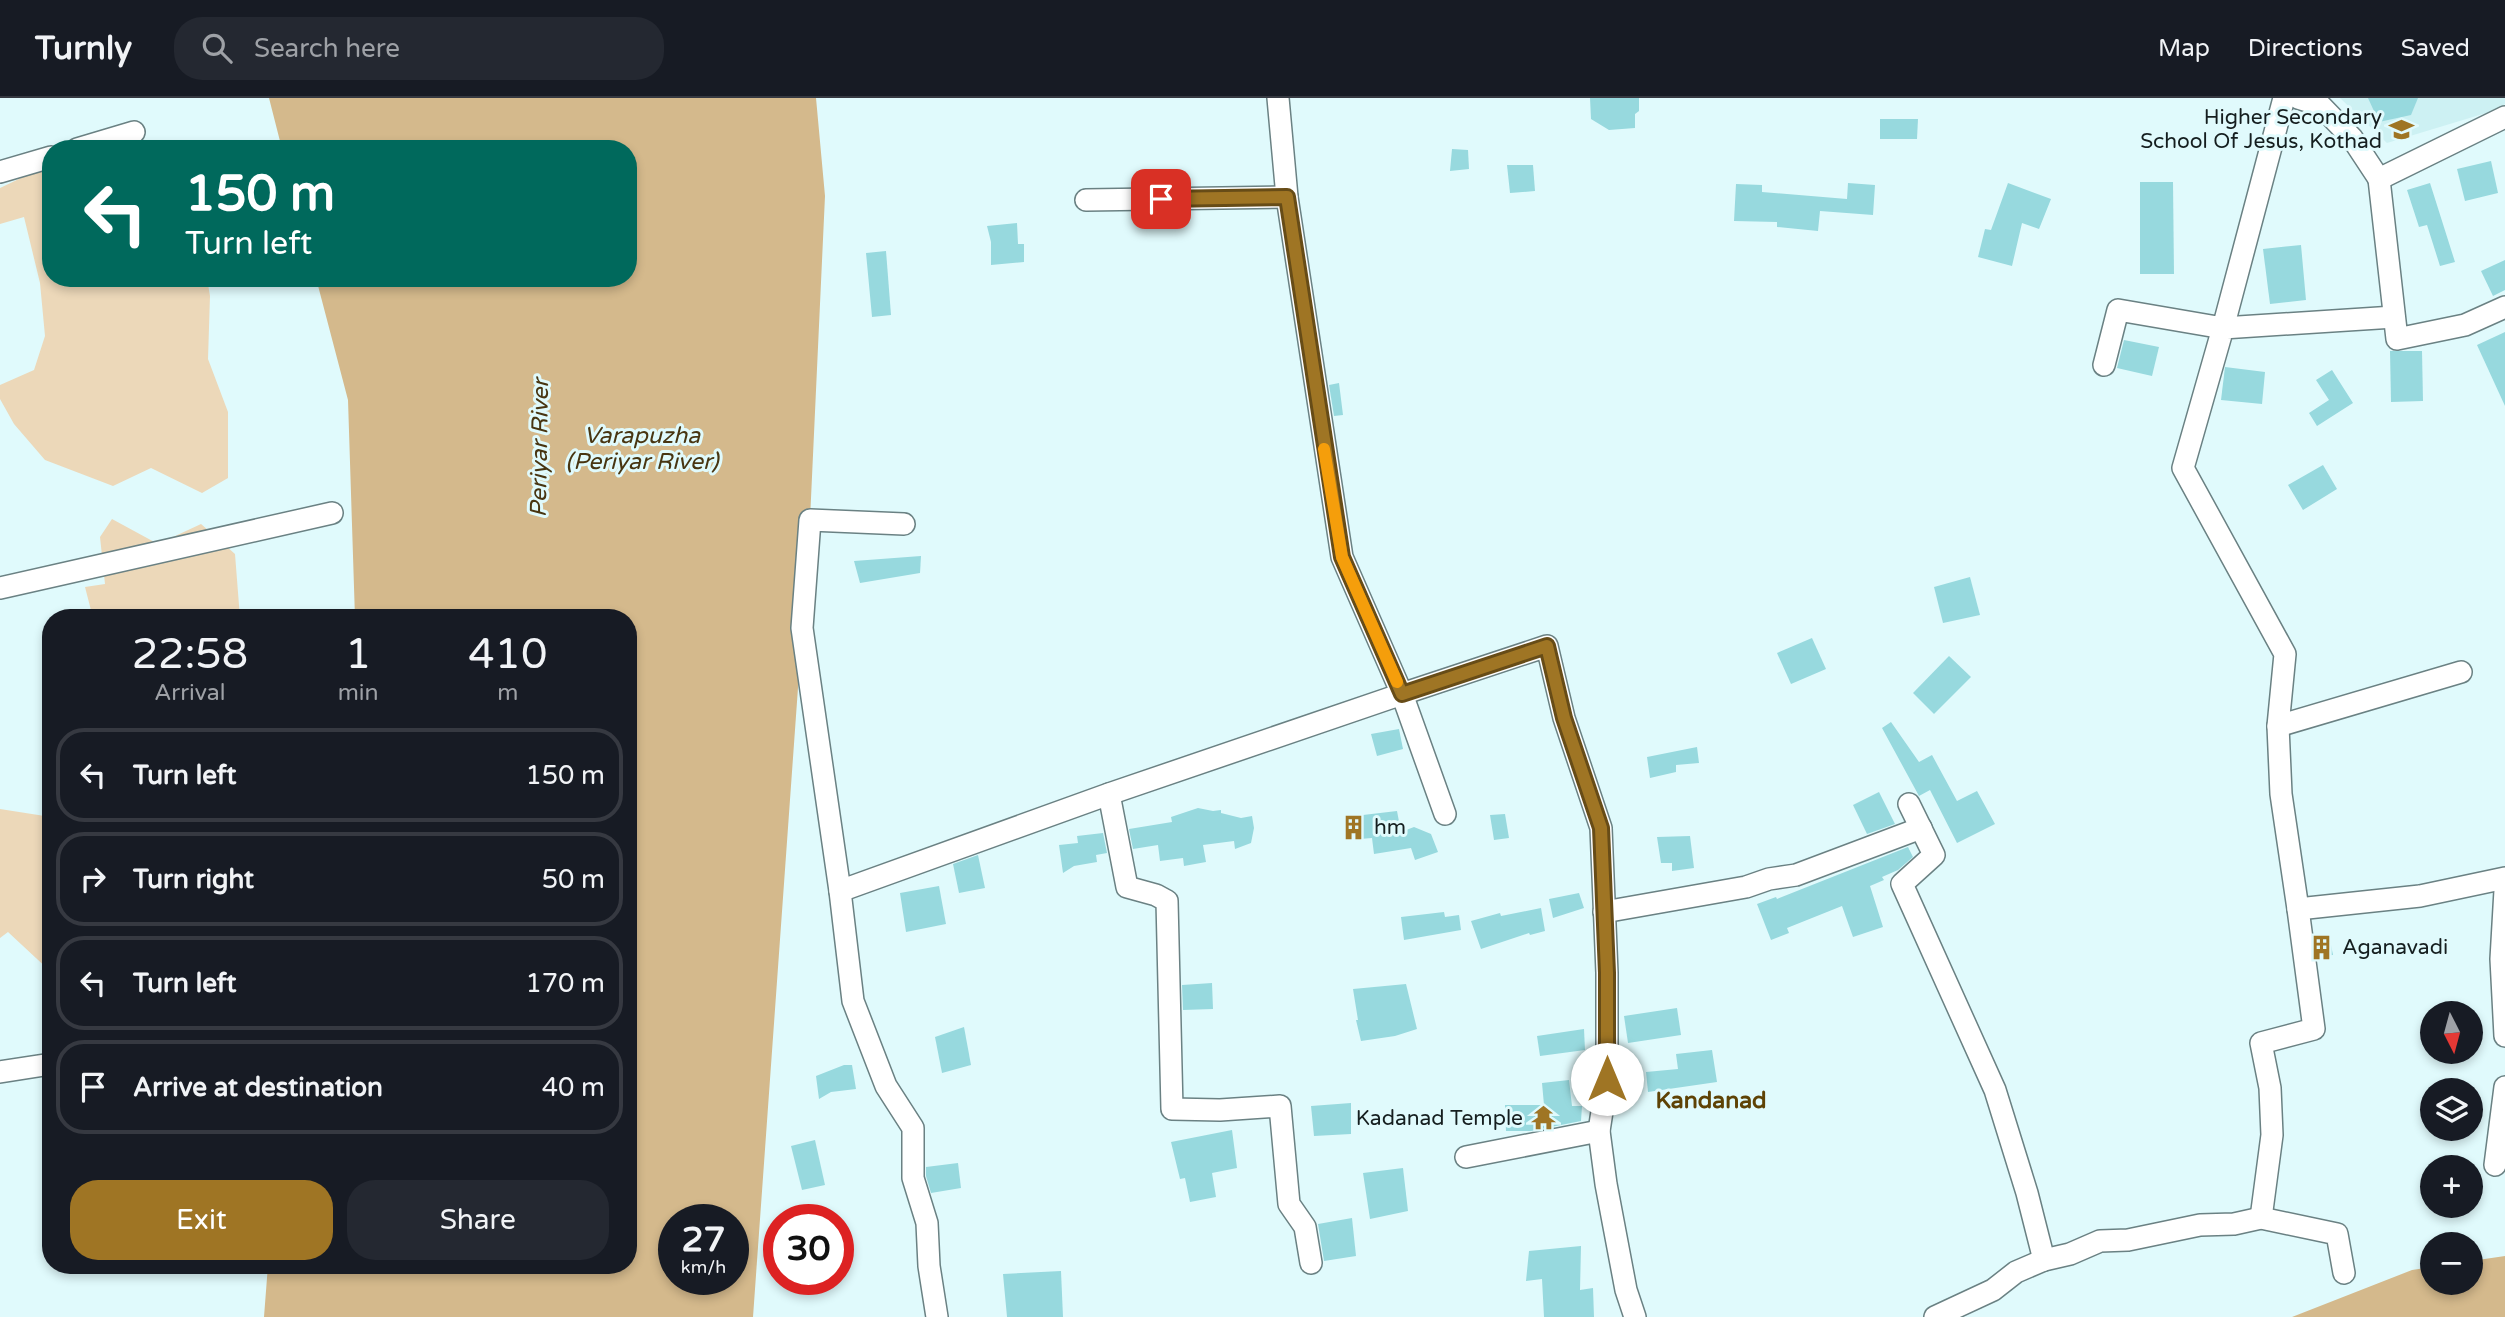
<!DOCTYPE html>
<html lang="en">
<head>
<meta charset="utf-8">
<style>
	:root { --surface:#171b24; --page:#242831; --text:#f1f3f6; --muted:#9ea1a6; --line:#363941; --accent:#9f7524 }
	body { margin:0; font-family:"Varela Round",sans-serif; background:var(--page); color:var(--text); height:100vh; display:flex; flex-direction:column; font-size:26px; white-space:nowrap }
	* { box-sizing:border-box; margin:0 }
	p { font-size:23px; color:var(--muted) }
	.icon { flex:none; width:38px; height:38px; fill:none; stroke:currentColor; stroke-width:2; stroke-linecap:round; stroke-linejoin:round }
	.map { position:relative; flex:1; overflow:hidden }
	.details { position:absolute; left:42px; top:511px; width:595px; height:665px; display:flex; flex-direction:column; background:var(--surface); border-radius:28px; box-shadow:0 4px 10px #0003 }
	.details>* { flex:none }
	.banner { position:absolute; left:42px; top:42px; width:595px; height:147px; border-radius:28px; box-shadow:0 4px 10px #0003; background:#00695c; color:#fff; overflow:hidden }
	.needle { width:46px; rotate:174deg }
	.fabs { position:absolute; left:2420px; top:903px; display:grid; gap:14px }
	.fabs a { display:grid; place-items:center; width:63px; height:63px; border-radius:50%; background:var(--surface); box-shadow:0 4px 10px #0003; font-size:35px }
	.speed { position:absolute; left:658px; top:1106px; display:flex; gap:14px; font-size:35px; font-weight:700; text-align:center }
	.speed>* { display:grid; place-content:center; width:91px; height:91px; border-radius:50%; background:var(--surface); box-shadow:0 4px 10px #0003; line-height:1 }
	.speed small { font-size:18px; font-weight:400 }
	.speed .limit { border:10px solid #d22; background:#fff; color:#111 }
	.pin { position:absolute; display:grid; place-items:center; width:60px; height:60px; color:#fff; margin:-30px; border-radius:14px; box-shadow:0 4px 10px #0006 }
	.me { position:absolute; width:77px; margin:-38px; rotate:0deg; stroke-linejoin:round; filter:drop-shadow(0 0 5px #0008) }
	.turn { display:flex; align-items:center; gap:24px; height:147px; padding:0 28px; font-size:32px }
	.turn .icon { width:91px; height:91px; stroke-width:2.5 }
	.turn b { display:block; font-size:49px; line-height:60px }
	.eta { display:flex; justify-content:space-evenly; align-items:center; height:119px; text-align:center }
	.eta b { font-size:42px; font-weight:600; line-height:49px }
	.cta { display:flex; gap:14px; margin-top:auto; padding:14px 28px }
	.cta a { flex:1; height:80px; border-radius:28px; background:var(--accent); color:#fff; font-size:28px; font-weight:600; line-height:80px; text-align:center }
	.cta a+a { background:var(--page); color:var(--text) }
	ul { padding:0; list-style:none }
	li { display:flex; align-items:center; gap:21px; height:94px; margin:0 14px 10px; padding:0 14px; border:4px solid var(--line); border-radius:28px }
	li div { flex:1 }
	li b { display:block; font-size:26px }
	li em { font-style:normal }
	header { display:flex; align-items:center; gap:42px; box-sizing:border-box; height:98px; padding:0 35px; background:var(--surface); border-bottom:2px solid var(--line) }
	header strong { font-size:33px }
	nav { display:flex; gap:38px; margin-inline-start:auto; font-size:24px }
	.search { width:490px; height:63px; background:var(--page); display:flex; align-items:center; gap:18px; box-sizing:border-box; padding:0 24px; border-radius:28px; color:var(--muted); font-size:26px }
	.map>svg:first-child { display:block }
</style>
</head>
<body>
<header>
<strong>Turnly</strong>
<div class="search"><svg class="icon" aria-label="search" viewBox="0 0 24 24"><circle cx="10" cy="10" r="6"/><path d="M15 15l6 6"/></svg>Search here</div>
<nav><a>Map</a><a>Directions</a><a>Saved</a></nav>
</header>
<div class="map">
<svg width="2505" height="1219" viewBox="0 0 2505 1219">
	<rect width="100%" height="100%" fill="#e0fafc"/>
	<polygon fill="#cdf1f3" points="2340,0 2505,0 2505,6 2496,12 2387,45"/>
	<g fill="#ecd8b9">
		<polygon points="44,69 51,69 51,180 207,180 210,198 208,261 228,314 228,380 202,395 151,370 113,388 45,362 14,326 0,301 0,287 34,272 45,238 40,185 24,119 0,126 0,90"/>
		<polygon points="112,421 158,446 201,426 235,456 240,520 93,520 85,489 105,486 100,439"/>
		<polygon points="0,711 51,719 51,874 8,834 0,840"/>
	</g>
	<g fill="#d4b98c" fill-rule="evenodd">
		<path d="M269,0H816L825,98L810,422L753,1219H264L268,1167H628V520H355L348,302L316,180H628V51H282ZM674,1122H733V1181H674Z"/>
		<polygon points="2505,1158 2505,1219 2292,1219 2412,1172 2432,1169 2432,1185 2471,1185 2471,1163"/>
	</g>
	<g fill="#97d9de">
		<polygon points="1590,0 1639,0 1639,13 1635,16 1635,30 1609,32 1591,21"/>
		<polygon points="2368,0 2418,0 2411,17 2379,24"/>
		<polygon points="1880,21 1918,21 1917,41 1880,41"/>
		<polygon points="1452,51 1468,52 1469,71 1450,73"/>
		<polygon points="2491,63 2498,95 2465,103 2457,71"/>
		<polygon points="1507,67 1533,67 1535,93 1510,95"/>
		<polygon points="2140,84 2173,84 2174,176 2140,176"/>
		<polygon points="1848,85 1875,87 1873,117 1820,113 1818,133 1777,129 1777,124 1734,123 1736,86 1762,87 1762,94 1847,101"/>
		<polygon points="2008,85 2051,101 2039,131 2022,125 2012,168 1978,159 1985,131 1991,132"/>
		<polygon points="2430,85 2455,164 2440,168 2427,127 2419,129 2407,92"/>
		<polygon points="1017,125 1018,146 1024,146 1024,164 991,167 991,144 987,128"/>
		<polygon points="2301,147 2306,202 2270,206 2263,151"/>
		<polygon points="886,153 891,217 872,219 866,155"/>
		<polygon points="2505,162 2505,192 2493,198 2481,173"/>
		<polygon points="2505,234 2505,308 2477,247"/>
		<polygon points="2124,242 2159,249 2152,278 2117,270"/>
		<polygon points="2390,253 2422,253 2423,303 2391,304"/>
		<polygon points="2225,269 2265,274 2262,306 2221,302"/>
		<polygon points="2332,272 2353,305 2317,328 2309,315 2329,302 2316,282"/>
		<polygon points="1339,285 1343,317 1334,318 1329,287"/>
		<polygon points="2323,367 2337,391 2303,412 2288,387"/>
		<polygon points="921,458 920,475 860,485 854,463"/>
		<polygon points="1970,479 1980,517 1943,525 1934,489"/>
		<polygon points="1812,540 1826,571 1791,586 1777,555"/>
		<polygon points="1949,558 1971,579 1934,616 1913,595"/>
		<polygon points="1891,624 1919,664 1932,657 1957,703 1977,693 1995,726 1957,745 1930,692 1919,698 1882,630"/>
		<polygon points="1399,631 1403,651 1377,658 1371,636"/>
		<polygon points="1697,649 1699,665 1676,667 1676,674 1650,680 1647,659"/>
		<polygon points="1879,694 1895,726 1867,736 1853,707"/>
		<polygon points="1198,710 1213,713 1221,712 1221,715 1241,720 1252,718 1254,730 1251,745 1235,751 1234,743 1203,747 1206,764 1184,768 1183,760 1160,763 1158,747 1133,751 1129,731 1172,724 1171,719"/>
		<polygon points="1397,713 1401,734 1414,729 1431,736 1438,754 1415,762 1411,750 1374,756 1372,740 1348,742 1346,719"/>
		<polygon points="1505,716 1509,740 1494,742 1490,717"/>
		<polygon points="1103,735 1107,755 1096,757 1097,764 1074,768 1063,775 1059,747 1078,745 1077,738"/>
		<polygon points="1690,738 1694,770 1672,773 1672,765 1661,765 1657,739"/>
		<polygon points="1908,749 1913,759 1898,772 1882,779 1884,782 1870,788 1883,829 1853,839 1842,808 1787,830 1789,835 1771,842 1757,806 1776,799 1777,801"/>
		<polygon points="978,757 985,790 959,795 953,766"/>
		<polygon points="939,788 946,826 906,834 900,795"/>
		<polygon points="1579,795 1584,810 1553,820 1549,801"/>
		<polygon points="1541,810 1545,833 1530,837 1529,835 1481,851 1471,823 1500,815 1501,818"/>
		<polygon points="1444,814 1445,819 1459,817 1461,832 1404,842 1401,819"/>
		<polygon points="2315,840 2330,842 2333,857 2318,858"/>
		<polygon points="1212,885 1213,911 1183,912 1182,887"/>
		<polygon points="1406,886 1417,931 1395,938 1361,943 1356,922 1358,922 1353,891"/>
		<polygon points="1677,910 1681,937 1628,945 1624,918"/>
		<polygon points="964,929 971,967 942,975 935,939"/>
		<polygon points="1584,931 1585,952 1540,958 1537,938"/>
		<polygon points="1712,952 1717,984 1648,994 1646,974 1678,971 1676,956"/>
		<polygon points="844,967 852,967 856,991 831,994 819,1001 816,978"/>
		<polygon points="1569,982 1572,1008 1582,1008 1581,1023 1531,1033 1506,1033 1505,1007 1544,1007 1542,985"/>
		<polygon points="1351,1005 1351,1036 1314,1038 1311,1008"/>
		<polygon points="1232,1032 1237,1070 1212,1075 1216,1099 1190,1104 1185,1080 1180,1081 1171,1044"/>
		<polygon points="815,1042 825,1087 802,1092 791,1048"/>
		<polygon points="958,1065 961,1090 931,1095 926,1078 926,1069"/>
		<polygon points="1403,1070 1408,1113 1370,1121 1363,1075"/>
		<polygon points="1352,1120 1356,1158 1324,1163 1318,1126"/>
		<polygon points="1581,1148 1580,1192 1593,1190 1594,1219 1544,1219 1542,1181 1526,1183 1529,1153"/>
		<polygon points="1061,1173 1063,1219 1007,1219 1003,1176"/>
	</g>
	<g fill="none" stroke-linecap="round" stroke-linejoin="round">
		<defs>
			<g id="street">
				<polyline points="1278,0 1287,99 1342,459 1402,596 1547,548 1564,620 1601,730 1607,875 1607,981 1599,1033 1606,1086 1626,1192 1635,1219"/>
				<polyline points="2298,0 2320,7 2352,40 2379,81 2505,19"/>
				<polyline points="77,51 134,34"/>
				<polyline points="0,74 51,59"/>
				<polyline points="2379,81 2397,241 2465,227 2505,209"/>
				<polyline points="1086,102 1287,99"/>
				<polyline points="2394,219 2223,230 2183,370 2285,556 2278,628 2281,696 2298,811 2420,798 2505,780"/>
				<polyline points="2104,267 2118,212 2223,230 2284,0"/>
				<polyline points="904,426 810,422 802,530 840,793 1109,696 1402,596 1445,716"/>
				<polyline points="0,490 332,415"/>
				<polyline points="2278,628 2461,574"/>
				<polyline points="1109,696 1127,789 1156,797 1167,803 1172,1011 1220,1012 1280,1008 1289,1106 1305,1129 1311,1165"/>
				<polyline points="1909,706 1934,757 1902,786 1995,992 2027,1095 2044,1162"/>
				<polyline points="2505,792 2501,861 2505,938"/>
				<polyline points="840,793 853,903 886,988 913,1030 913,1080 927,1125 929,1168 937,1219"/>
				<polyline points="1604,814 1746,789 1769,781 1796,777 1921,730"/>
				<polyline points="0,974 51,966"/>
				<polyline points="1466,1059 1599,1033"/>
				<polyline points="2495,1067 2505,989"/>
				<polyline points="2261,1120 2272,1037 2270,990 2261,945 2314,931 2298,811"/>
				<polyline points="1935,1219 1993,1192 2016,1174 2044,1162 2070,1156 2100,1143 2128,1142 2200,1127 2234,1126 2261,1120 2337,1136 2344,1175"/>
			</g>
		</defs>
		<use href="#street" stroke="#6a8183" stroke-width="24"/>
		<use href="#street" stroke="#fff" stroke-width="21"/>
	</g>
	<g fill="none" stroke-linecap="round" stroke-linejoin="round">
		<defs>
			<polyline id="route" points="1161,101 1287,99 1342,459 1402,596 1547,548 1564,620 1601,730 1607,875 1607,981"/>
		</defs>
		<use href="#route" stroke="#674c17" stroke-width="18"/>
		<use href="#route" stroke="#9f7524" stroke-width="12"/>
		<polyline stroke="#f59e0b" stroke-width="12" points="1324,351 1342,459 1397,584"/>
	</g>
	<defs>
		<symbol id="school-bare" viewBox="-9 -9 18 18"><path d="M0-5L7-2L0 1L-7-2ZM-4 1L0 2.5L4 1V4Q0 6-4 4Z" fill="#9f7524" stroke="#e0fafc" stroke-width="2.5" paint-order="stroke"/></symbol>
		<symbol id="building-bare" viewBox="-9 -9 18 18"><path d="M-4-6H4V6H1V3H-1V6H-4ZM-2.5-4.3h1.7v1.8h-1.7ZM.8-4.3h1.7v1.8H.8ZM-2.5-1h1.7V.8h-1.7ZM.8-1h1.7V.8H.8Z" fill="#9f7524" stroke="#e0fafc" stroke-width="2.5" paint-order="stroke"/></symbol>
		<symbol id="temple-bare" viewBox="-9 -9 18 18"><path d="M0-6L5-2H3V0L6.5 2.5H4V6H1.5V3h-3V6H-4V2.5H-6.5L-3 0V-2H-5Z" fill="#9f7524" stroke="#e0fafc" stroke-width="2.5" paint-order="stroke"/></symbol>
	</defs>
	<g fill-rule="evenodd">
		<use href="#school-bare" x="2384" y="14" width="35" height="35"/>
		<use href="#building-bare" x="1336" y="712" width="35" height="35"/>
		<use href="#building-bare" x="2304" y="832" width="35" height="35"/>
		<use href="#temple-bare" x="1526" y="1002" width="35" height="35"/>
	</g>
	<g text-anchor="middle" stroke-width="6" stroke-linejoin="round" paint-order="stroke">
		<g font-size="21" fill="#151e1f" stroke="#e0fafc" text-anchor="end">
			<text x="2382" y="26">Higher Secondary<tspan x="2382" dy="24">School Of Jesus, Kothad</tspan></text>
			<text x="1374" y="736" text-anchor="start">hm</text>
			<text x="2342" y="856" text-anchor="start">Aganavadi</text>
			<text x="1523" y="1027">Kadanad Temple</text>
		</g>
		<g font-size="23" font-style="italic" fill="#483511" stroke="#e0fafc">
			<text x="642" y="345">Varapuzha<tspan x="642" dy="26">(Periyar River)</tspan></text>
			<text transform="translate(539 350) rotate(-89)" y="8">Periyar River</text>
		</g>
		<g font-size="23" font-weight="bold" fill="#5e4205" stroke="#e0fafc">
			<text x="1711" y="1010">Kandanad</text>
		</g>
	</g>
</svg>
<div class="fabs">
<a><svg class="needle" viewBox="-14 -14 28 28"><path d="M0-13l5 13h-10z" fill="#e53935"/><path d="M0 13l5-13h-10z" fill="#9ea1a6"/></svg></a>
<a><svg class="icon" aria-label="layers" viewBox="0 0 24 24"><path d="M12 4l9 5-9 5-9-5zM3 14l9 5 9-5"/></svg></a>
<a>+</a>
<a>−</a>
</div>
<div class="speed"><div>27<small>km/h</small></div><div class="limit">30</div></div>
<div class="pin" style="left:1161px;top:101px;background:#d93025"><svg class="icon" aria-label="arrive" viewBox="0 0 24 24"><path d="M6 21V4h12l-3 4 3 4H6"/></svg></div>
<svg class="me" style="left:1607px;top:981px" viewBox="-20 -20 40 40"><circle r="19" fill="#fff"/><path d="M0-13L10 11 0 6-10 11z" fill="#9f7524"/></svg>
<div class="banner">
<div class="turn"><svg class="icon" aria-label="left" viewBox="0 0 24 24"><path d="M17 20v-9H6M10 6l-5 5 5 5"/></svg><div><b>150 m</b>Turn left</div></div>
</div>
<section class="details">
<div class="eta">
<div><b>22:58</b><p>Arrival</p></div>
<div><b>1</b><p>min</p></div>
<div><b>410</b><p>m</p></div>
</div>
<ul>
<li><svg class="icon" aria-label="left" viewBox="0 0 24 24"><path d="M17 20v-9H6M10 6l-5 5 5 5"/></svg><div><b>Turn left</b></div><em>150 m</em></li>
<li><svg class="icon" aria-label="right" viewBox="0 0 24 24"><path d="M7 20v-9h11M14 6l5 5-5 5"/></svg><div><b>Turn right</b></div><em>50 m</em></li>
<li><svg class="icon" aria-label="left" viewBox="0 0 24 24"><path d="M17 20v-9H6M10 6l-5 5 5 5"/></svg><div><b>Turn left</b></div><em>170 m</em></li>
<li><svg class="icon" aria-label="arrive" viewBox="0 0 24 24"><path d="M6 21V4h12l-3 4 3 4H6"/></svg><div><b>Arrive at destination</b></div><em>40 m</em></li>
</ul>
<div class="cta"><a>Exit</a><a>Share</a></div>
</section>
</div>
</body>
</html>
